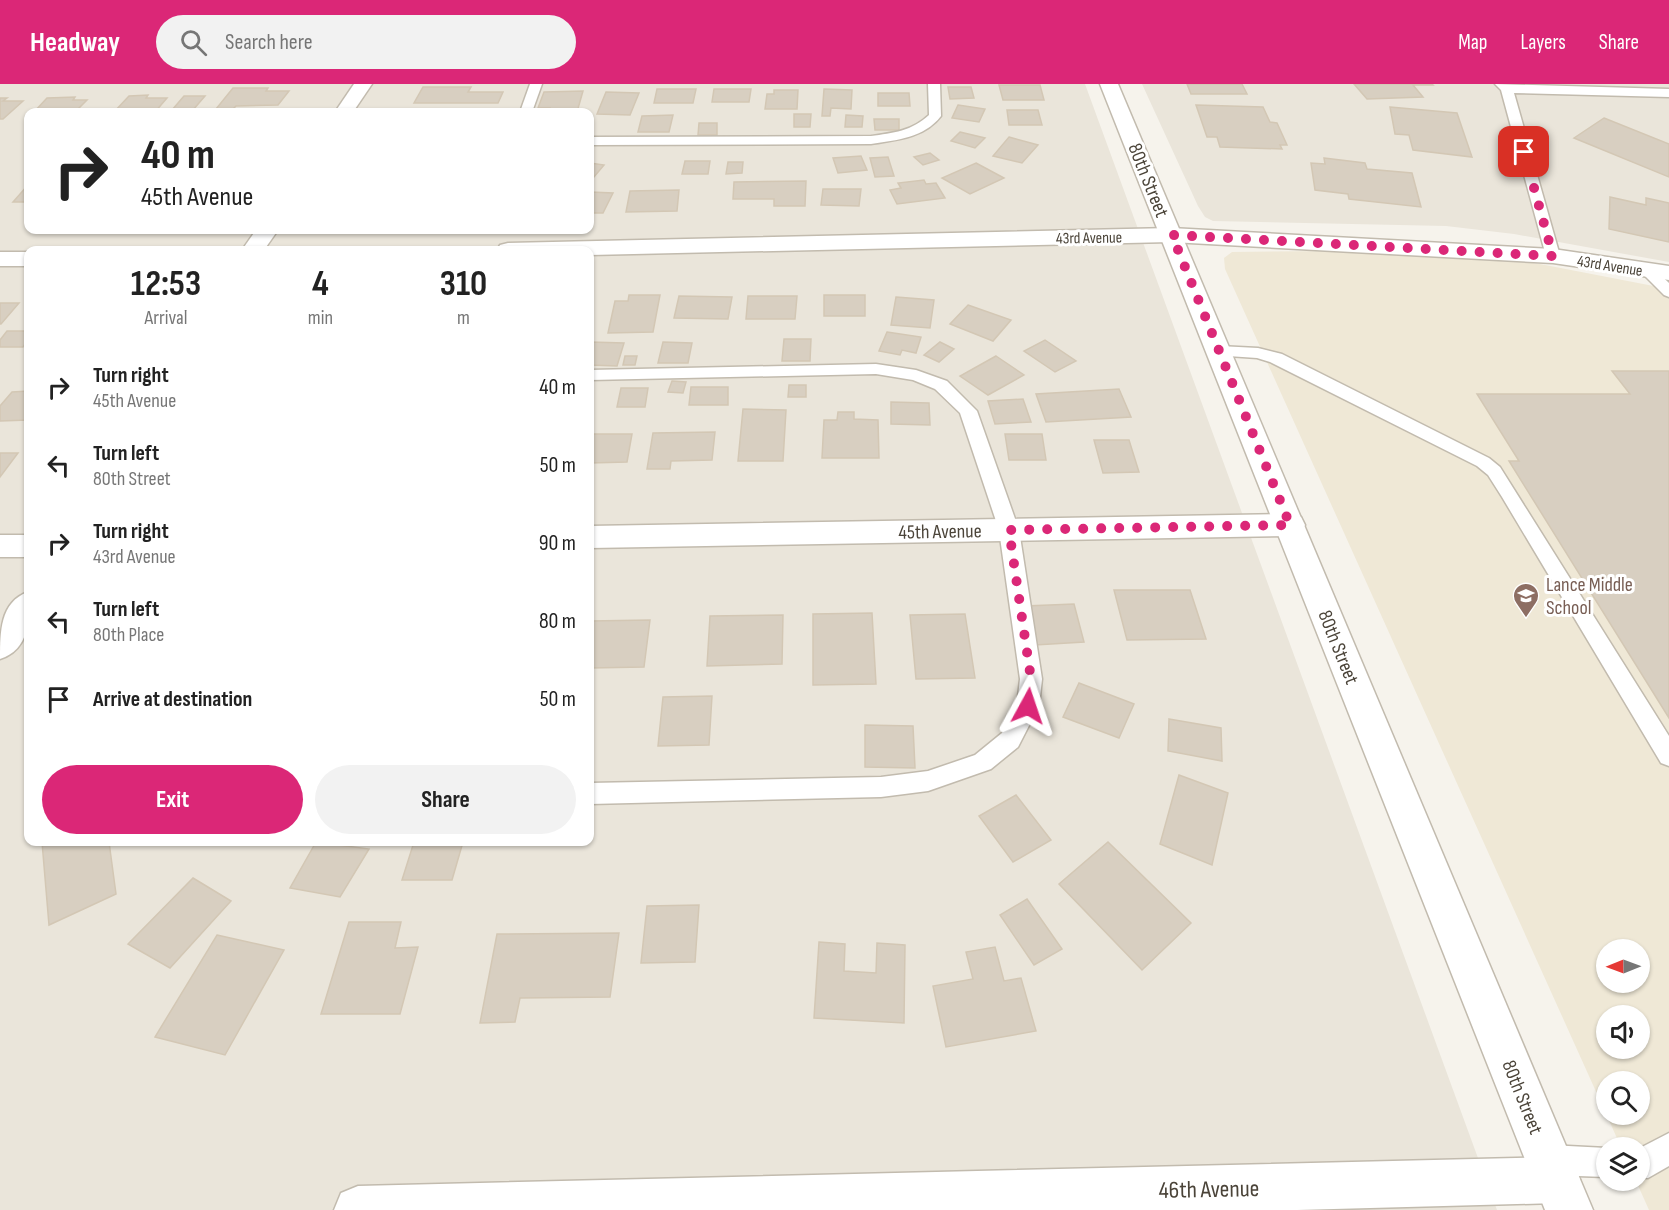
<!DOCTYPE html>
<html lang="en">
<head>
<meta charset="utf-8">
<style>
	:root { --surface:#fff; --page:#f2f2f2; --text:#222; --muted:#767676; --accent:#db2777 }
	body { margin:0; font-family:"Sofia Sans Condensed",sans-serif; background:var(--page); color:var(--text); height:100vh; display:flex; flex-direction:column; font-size:22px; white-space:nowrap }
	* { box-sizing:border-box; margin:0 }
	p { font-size:20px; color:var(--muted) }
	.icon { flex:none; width:33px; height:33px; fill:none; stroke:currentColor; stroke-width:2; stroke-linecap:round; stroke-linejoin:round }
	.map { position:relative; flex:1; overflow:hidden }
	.side { position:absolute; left:24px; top:162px; width:570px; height:600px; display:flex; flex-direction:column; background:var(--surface); border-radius:12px; box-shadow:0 2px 4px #0004 }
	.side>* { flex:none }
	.guide { position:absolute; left:24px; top:24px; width:570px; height:126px; border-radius:12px; box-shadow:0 2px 4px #0004; background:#fff; color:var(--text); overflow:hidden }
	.needle { width:39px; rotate:269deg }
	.fabs { position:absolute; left:1596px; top:855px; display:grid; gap:12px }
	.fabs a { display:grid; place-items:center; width:54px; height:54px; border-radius:50%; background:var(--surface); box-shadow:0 2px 4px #0004; font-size:30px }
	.pin { position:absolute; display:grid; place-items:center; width:51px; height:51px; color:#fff; margin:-26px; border-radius:12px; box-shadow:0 3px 9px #0006 }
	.me { position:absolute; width:66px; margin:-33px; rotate:5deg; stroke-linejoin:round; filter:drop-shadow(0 0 4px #0008) }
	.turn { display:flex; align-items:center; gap:21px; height:126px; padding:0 18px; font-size:27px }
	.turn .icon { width:78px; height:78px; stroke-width:2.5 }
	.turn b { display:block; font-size:42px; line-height:51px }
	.eta { display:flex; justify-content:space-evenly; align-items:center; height:102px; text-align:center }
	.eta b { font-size:36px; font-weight:700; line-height:42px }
	.primary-button { display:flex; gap:12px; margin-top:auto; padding:12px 18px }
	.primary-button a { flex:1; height:69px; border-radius:36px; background:var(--accent); color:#fff; font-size:24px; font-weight:700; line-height:69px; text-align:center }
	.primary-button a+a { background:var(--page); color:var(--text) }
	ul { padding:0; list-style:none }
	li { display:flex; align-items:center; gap:18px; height:78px; padding:0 18px }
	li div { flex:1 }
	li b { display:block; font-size:22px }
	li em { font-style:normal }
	header { display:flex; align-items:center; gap:36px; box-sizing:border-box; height:84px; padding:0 30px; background:var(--accent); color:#fff }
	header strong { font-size:28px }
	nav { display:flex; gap:33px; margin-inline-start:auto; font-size:21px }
	.search { width:420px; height:54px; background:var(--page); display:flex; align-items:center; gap:15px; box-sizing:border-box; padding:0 21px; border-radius:33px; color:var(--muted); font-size:22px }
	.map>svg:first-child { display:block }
</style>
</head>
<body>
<header>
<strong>Headway</strong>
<div class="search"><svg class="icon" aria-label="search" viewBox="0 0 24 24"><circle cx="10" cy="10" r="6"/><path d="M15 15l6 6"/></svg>Search here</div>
<nav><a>Map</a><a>Layers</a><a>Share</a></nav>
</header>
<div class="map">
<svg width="1669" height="1126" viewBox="0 0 1669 1126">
	<rect width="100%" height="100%" fill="#f6f3ec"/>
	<g fill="#eae5da" fill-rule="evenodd">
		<path d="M0,0H1085L1497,1126H0ZM28,28H590V146H28ZM28,166H590V758H28Z"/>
		<polygon points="1142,0 1669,0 1669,178 1514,150 1446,142 1213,137 1205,133 1198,122"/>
	</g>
	<path fill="#efe8d6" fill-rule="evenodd" d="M1330,167L1475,172L1540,180L1669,205V1126H1649L1636,1097L1640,1096V1064L1621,1063L1225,185L1224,174L1232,168ZM1606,866H1640V898H1606ZM1606,932H1640V964H1606ZM1606,998H1640V1030H1606Z"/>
	<g fill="#d8cfc1" stroke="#d3c7b4" stroke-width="1.5">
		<polygon points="1187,0 1242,0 1247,10 1191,10"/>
		<polygon points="1354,0 1432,0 1433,1 1413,1 1423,13 1367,15"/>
		<polygon points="999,1 1040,1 1044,16 1003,16"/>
		<polygon points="423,3 471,3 468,8 503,8 498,19 414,19"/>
		<polygon points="948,3 971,3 974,14 950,15"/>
		<polygon points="233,4 268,4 266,7 289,7 278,21 236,22 233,25 216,25"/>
		<polygon points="657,5 696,5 693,19 654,19"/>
		<polygon points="714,5 751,5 749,18 712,18"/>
		<polygon points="824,5 852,6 851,25 831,24 830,32 822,32"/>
		<polygon points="774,6 798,6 797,25 765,25 767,10 774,10"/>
		<polygon points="583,7 577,28 549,28 550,24 538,24 544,8"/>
		<polygon points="606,8 639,9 630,31 597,30"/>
		<polygon points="878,9 909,9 910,22 878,22"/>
		<polygon points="148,11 146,14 167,14 155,28 114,28 129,12"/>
		<polygon points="184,12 205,12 193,26 172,26"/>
		<polygon points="75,13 73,16 87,16 75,28 34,28 47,14"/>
		<polygon points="0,14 7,14 3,17 23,17 3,35 0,35"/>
		<polygon points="958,21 985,25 979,38 952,34"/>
		<polygon points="1196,21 1263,23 1270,38 1277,39 1287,61 1280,61 1282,65 1220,63 1217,53 1207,53"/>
		<polygon points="1390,23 1457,29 1472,73 1413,66 1409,51 1395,50"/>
		<polygon points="1007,26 1038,26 1042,41 1009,41"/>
		<polygon points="794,30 811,30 810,43 794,43"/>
		<polygon points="673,31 669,48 638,48 642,32"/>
		<polygon points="846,31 863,32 862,43 845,43"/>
		<polygon points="1604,34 1669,60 1669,93 1574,54"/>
		<polygon points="874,35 899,35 899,46 875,46"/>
		<polygon points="699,39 717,39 717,51 698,51"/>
		<polygon points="960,48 985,54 975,64 951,57"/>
		<polygon points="1009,53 1038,61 1022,79 993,72"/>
		<polygon points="930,69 939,76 923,81 914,73"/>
		<polygon points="861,72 867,86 838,89 833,74"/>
		<polygon points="888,73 894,92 875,93 870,74"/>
		<polygon points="1324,74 1365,79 1367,85 1412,89 1421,123 1349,115 1348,110 1315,106 1311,79 1325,80"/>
		<polygon points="685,77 710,77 708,90 682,90"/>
		<polygon points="728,78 743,78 742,89 726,90"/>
		<polygon points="590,79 604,81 594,93 590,92"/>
		<polygon points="976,79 1004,94 970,110 942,94"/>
		<polygon points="924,96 926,100 936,99 945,114 897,120 890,106 901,104 898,99"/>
		<polygon points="806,97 805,122 774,122 774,115 733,115 734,98"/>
		<polygon points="27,102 28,118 13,118"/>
		<polygon points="823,105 861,105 859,122 821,121"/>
		<polygon points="679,106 677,127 626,128 630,107"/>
		<polygon points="590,108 613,109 603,129 590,129"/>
		<polygon points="1610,113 1646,121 1646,114 1669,119 1669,158 1609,145"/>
		<polygon points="629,211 660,211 653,248 608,249 615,217 628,217"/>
		<rect x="824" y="211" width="41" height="21"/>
		<polygon points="679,212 732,213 728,235 674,234"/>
		<polygon points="748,212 797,212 795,235 746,235"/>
		<polygon points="896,213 934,216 930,244 891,241"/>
		<polygon points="0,219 19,219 1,240 0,240"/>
		<polygon points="968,221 1011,236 993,257 950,240"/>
		<polygon points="7,247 28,247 28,256 23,263 0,263 0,256"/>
		<polygon points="887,248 921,253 916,269 902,266 900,271 879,267"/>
		<polygon points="784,255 811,255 810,277 782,277"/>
		<polygon points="1045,256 1076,277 1055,288 1024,267"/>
		<polygon points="590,258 624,259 617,282 590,281"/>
		<polygon points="663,258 692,259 688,279 658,279"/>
		<polygon points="940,258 954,265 939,278 924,271"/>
		<polygon points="625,272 637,272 635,281 623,281"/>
		<polygon points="996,272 1024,291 988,311 960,292"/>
		<polygon points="1612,287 1669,287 1669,634 1509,377 1519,377 1477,310 1630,310"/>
		<polygon points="672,297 686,298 683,309 668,308"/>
		<polygon points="789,301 806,301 806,313 788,313"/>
		<polygon points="691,303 728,303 728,321 689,321"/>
		<polygon points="621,304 648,304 645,323 617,323"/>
		<polygon points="1119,305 1131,333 1046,338 1036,310"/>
		<polygon points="28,307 28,336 0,337 0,322 12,308"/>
		<polygon points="1023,315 1031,338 995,340 988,317"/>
		<polygon points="891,318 929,319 930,341 891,340"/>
		<polygon points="743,325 786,326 783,377 738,377"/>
		<polygon points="838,328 854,328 854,335 878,336 879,374 822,374 824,336 837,336"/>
		<polygon points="715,348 712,376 671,377 670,385 647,385 653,349"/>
		<polygon points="590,350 632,350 627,378 590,379"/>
		<polygon points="1005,350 1042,350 1046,376 1009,376"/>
		<polygon points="1094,356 1129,356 1139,388 1103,389"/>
		<polygon points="0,369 18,369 0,393"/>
		<polygon points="1114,506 1190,506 1206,555 1127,556"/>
		<polygon points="1074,520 1084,558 1035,561 1025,522"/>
		<polygon points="872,529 876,600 813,601 813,530"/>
		<polygon points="965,530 975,594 916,595 910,531"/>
		<polygon points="783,531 782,580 707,582 710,532"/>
		<polygon points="650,536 644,583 590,584 590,537"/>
		<polygon points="1079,599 1134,620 1119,654 1063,633"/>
		<polygon points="712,612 709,661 658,662 663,613"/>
		<polygon points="1169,635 1221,644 1222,677 1168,667"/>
		<polygon points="865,641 913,642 915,684 865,683"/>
		<polygon points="1179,691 1228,709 1212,781 1160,760"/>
		<polygon points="1016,711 1051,756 1013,778 979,732"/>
		<polygon points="42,758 109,758 116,810 49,841"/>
		<polygon points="316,758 369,765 340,813 290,804"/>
		<polygon points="414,758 463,758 452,796 402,796"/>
		<polygon points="1108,758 1191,839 1142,886 1059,800"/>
		<polygon points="193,794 231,817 170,884 128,860"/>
		<polygon points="1027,815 1062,865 1034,881 1000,831"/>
		<polygon points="699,821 695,878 641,879 647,822"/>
		<polygon points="349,838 401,838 395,864 418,863 400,930 321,930"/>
		<polygon points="619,849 610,913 520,914 515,938 480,939 497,850"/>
		<polygon points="217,851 284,866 225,971 155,953"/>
		<polygon points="819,858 845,860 844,887 876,889 877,859 905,861 904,939 814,934"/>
		<polygon points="995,863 1004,897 1021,894 1036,947 946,963 933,902 973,895 966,868"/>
	</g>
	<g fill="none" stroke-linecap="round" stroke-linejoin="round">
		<defs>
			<g id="service">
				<polygon points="530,0 542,0 532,28 520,28"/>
				<path d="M928,0H940L941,32C924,54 897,56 871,60L590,61V53L871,52C893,49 912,47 929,31Z"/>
				<polygon points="1495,0 1669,5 1669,13 1514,9 1560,172 1558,175 1553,176 1546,172 1501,6"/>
				<polygon points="1648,183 1653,184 1669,199 1669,213 1664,211 1643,190 1641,187"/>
				<polygon points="1219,262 1258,264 1282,270 1489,374 1500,383 1669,652 1669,682 1661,679 1502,413 1488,391 1477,382 1270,278 1257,274 1213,271 1211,267 1213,263"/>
				<polygon points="876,280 916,286 947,297 977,327 1019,446 1042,595 1039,622 1018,663 991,685 928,707 881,713 590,720 590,699 881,693 928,687 975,671 1002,649 1017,621 1020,595 999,446 960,329 935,305 913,296 876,290 590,296 590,286"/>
				<polygon points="1669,1049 1669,1082 1648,1094 1640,1094 1640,1064"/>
				<polygon points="1549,1061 1607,1064 1606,1093 1549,1091 1539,1086 1534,1076 1539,1066"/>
			</g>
			<g id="minor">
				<polygon points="354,0 372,0 353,28 335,28"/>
				<polygon points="1171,144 1553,165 1669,182 1669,196 1553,179 1171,158 590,171 590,166 497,166 500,161 508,159"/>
				<polygon points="256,146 278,146 264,166 242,166"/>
				<rect x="0" y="168" width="28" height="14"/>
				<polygon points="1290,430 1301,433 1305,441 1301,449 1290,452 590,464 590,442"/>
				<rect x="0" y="451" width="28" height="22"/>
				<path d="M28,508C31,534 29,566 0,575C0,548 0,518 28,508Z"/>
				<polygon points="1557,1073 1574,1079 1580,1096 1574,1113 1557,1119 1297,1126 334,1126 341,1109 358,1102"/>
			</g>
			<polygon id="tertiary" points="1100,0 1118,0 1593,1126 1545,1126"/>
		</defs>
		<use href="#service" stroke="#c2bbae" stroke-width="3"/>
		<use href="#minor" stroke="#c2bbae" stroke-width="3"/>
		<use href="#tertiary" stroke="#c2bbae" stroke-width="3"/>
		<use href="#service" fill="#fff" fill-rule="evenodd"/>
		<use href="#minor" fill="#fff" fill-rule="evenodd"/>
		<use href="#tertiary" fill="#fff" fill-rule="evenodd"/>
	</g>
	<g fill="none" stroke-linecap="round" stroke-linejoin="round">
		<polyline stroke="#db2777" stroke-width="10" stroke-dasharray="0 18" points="1028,622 1031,595 1009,446 1290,441 1172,151 1553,172 1524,68"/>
	</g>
	<defs>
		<symbol id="school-pin" viewBox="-11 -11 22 30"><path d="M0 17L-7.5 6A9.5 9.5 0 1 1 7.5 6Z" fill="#8d6e63" stroke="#fff"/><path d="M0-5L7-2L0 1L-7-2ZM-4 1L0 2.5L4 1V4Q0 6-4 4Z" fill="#fff"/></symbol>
	</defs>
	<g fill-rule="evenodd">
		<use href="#school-pin" x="1511" y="497" width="30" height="40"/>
	</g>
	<g text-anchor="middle" stroke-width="6" stroke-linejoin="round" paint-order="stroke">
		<g font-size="16" fill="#4b4439" stroke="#fff">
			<text transform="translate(1089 153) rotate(-1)" y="6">43rd Avenue</text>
			<text transform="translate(1610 181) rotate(9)" y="6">43rd Avenue</text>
		</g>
		<g font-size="20" fill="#4b4439" stroke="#fff">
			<text transform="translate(1149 96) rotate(68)" y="7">80th Street</text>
			<text transform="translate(940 447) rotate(-1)" y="7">45th Avenue</text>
			<text transform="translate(1339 563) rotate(68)" y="7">80th Street</text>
			<text transform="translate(1523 1013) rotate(68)" y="7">80th Street</text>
		</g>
		<g font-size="20" fill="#785e54" stroke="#fff" text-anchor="start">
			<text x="1546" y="507">Lance Middle<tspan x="1546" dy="23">School</tspan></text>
		</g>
		<g font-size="24" fill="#4b4439" stroke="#fff">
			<text transform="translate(1209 1105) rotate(-1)" y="8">46th Avenue</text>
		</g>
	</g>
</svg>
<div class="fabs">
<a><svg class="needle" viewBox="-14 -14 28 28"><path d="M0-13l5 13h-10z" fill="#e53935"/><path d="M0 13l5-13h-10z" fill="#767676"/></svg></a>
<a><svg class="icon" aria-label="sound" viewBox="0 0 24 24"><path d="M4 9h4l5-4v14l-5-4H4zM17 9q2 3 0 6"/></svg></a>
<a><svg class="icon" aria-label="search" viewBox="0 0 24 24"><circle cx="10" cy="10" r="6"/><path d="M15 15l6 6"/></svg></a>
<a><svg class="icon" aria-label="layers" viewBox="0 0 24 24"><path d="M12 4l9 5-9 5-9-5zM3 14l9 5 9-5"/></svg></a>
</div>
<div class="pin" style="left:1524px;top:68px;background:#d93025"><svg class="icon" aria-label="arrive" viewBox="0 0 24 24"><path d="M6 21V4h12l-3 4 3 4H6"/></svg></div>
<svg class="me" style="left:1028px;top:622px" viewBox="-20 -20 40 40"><path d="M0-17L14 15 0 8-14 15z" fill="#db2777" stroke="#fff" stroke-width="4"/></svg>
<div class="guide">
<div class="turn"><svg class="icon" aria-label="right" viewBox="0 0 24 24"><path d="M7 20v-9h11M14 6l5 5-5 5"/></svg><div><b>40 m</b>45th Avenue</div></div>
</div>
<section class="side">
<div class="eta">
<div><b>12:53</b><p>Arrival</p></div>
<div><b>4</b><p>min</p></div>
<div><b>310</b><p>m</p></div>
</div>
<ul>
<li><svg class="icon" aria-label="right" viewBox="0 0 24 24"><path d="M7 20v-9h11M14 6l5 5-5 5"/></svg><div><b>Turn right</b><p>45th Avenue</p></div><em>40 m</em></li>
<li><svg class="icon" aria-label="left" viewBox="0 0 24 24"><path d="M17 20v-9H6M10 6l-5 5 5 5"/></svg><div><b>Turn left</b><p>80th Street</p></div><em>50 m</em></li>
<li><svg class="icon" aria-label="right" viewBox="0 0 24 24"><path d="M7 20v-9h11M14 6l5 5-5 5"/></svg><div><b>Turn right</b><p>43rd Avenue</p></div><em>90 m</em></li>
<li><svg class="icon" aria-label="left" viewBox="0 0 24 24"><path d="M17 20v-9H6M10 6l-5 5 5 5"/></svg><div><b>Turn left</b><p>80th Place</p></div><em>80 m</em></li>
<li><svg class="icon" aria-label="arrive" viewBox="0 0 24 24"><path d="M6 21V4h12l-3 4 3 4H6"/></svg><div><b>Arrive at destination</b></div><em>50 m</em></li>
</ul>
<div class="primary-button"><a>Exit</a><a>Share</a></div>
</section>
</div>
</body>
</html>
